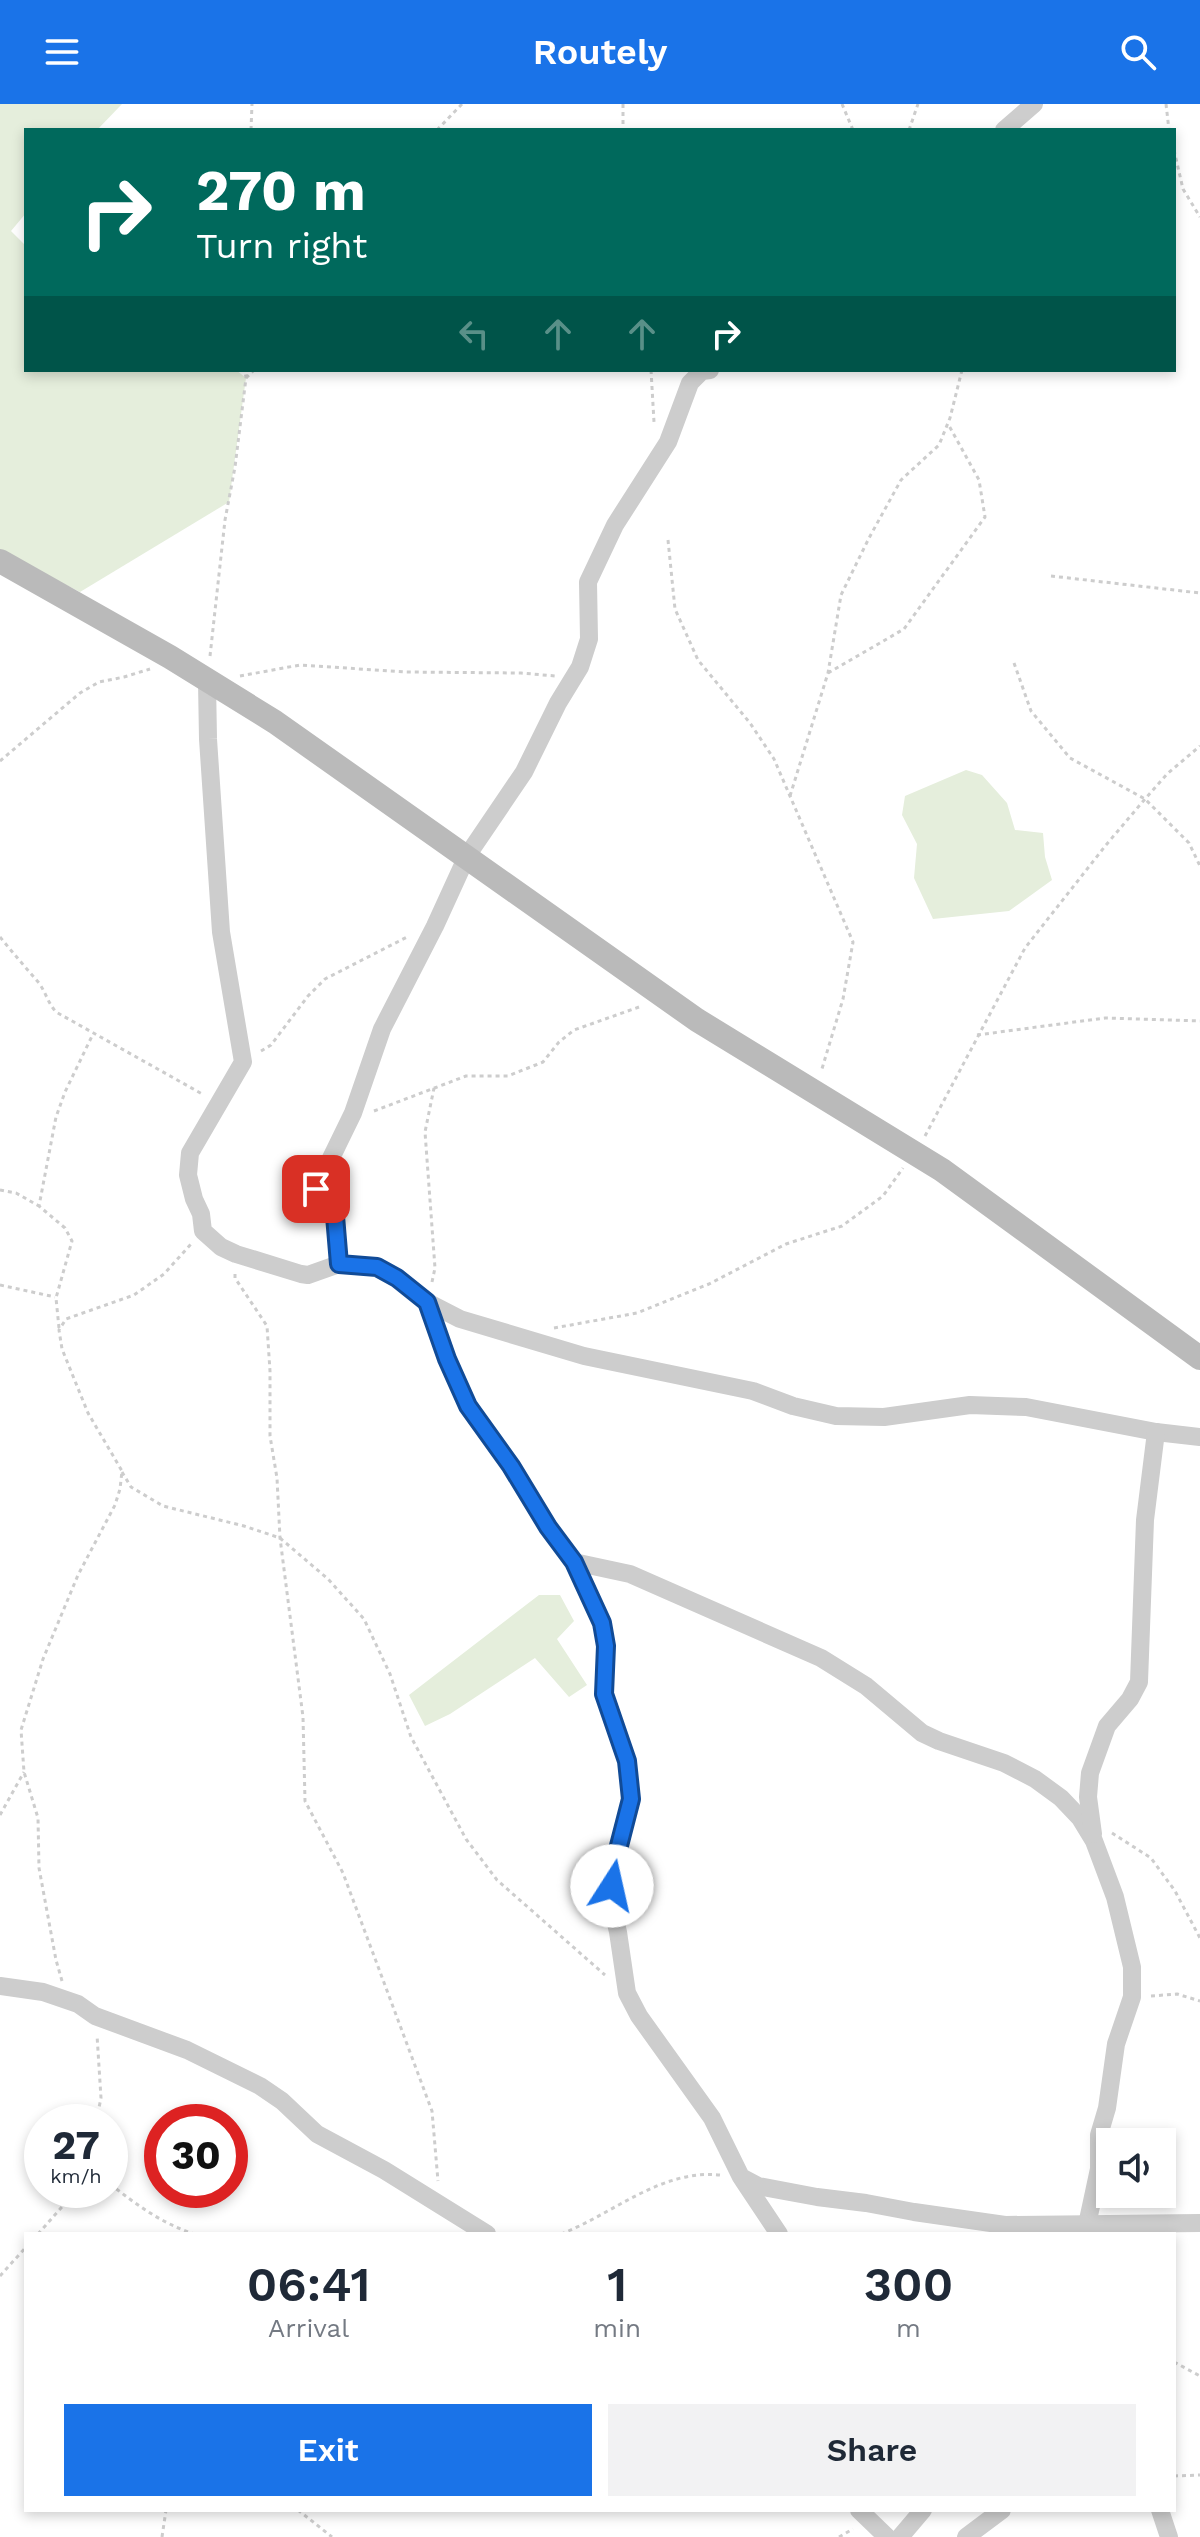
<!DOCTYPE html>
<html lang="en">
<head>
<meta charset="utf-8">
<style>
	:root { --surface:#fff; --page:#f2f2f3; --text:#1f2937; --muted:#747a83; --accent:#1a73e8 }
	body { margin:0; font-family:"Work Sans",sans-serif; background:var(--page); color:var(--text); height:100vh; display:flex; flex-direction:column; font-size:30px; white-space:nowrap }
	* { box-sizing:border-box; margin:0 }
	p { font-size:26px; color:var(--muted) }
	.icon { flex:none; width:44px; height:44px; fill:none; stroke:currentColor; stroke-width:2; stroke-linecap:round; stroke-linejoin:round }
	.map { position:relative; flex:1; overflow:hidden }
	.panel { position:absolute; left:24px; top:2128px; width:1152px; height:280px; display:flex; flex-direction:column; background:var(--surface); border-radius:0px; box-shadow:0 4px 12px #0003 }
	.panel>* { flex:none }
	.hud { position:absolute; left:24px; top:24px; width:1152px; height:244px; border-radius:0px; box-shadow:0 4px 12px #0003; background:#00695c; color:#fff; overflow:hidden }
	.buttons { position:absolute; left:1096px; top:2024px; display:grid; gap:16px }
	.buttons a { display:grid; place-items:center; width:80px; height:80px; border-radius:0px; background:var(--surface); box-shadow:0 4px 12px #0003; font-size:40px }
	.speed { position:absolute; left:24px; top:2000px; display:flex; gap:16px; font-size:40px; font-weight:700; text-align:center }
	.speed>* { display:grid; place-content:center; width:104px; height:104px; border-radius:50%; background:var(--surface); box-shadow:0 4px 12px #0003; line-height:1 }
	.speed small { font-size:20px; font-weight:400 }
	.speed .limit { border:12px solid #d22; background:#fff; color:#111 }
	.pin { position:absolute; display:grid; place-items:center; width:68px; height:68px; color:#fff; margin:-34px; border-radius:16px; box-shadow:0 4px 12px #0006 }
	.me { position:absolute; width:88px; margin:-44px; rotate:10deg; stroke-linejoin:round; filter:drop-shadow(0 0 6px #0008) }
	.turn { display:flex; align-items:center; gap:28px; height:168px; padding:0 40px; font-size:36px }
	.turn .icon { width:104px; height:104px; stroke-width:2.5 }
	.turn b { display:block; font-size:56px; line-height:68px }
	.lanes { display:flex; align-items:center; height:76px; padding:0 40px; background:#0003; justify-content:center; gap:40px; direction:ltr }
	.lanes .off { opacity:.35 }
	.eta { display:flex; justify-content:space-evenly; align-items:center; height:136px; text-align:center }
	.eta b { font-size:48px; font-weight:600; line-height:56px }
	.cta { display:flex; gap:16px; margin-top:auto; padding:16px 40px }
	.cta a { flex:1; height:92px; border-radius:0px; background:var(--accent); color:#fff; font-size:32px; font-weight:600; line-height:92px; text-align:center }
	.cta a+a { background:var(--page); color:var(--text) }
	header { display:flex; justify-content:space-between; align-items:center; height:104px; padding:0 40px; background:var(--accent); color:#fff; font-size:36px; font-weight:600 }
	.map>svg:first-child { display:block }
</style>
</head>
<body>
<header><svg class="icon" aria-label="menu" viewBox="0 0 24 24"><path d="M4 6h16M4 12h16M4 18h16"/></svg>Routely<svg class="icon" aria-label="search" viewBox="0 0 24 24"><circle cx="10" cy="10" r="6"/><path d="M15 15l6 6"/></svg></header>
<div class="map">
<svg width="1200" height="2433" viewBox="0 0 1200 2433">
	<rect width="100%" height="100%" fill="#fff"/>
	<g fill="#e5eedc">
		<polygon points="0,0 122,0 97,26 26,26 26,109 11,127 26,142 26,266 236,266 246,274 229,398 80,488 0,447"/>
		<polygon points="966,666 982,671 1007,699 1015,726 1043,729 1045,753 1052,776 1009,807 933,815 914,774 917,740 902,711 905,692"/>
		<polygon points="539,1491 560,1491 574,1517 557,1535 587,1581 569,1593 535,1554 450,1610 425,1622 409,1591"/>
	</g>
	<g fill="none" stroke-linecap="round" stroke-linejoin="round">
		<g stroke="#cdcdcd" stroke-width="3" stroke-dasharray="4 4" stroke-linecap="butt">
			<polyline points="623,0 623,26"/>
			<polyline points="842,0 853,26"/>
			<polyline points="1166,0 1169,26"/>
			<polyline points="251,26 252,0"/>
			<polyline points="437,26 462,0"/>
			<polyline points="909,26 918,0"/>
			<polyline points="1174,46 1183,85 1200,113"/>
			<polyline points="651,266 654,318"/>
			<polyline points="246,274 254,266"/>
			<polyline points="668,436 675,505 698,556 750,619 774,655 853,838 843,895 821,968"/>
			<polyline points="1051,472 1200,489"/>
			<polyline points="210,552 225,416 235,363 246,274 245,266"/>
			<polyline points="1014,559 1031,607 1070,654 1145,695 1189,739 1200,762"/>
			<polyline points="828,569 904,525 985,413 979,376 948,320"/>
			<polyline points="240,572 300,561 406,568 521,569 555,572"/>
			<polyline points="0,657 80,589 99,578 124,573 150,565"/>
			<polyline points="790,692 828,569 841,491 869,434 901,376 939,341 950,314 962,266"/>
			<path d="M0,833C13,849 26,864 39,879C46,889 48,899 56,908L204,991"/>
			<polyline points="977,931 1105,914 1200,917"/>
			<polyline points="261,947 271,941 308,892 325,875 409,832"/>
			<polyline points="374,1007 466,972 508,972 543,958 559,938 574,926 639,903"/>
			<polyline points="925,1032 1025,844 1106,741 1145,695 1167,670 1200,642"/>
			<polyline points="0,1086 16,1089 39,1102"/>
			<polyline points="235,1170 235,1174 267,1222 270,1267 270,1332 277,1374 280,1434 303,1613 305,1697 343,1769 432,2007 438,2077"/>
			<polyline points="432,1178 435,1164 425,1028 434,984"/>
			<polyline points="0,1181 55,1193"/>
			<polyline points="59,1224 56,1194 72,1137 65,1124 39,1102 56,1013 65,988 93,930"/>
			<polyline points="554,1224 637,1209 709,1180 786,1140 842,1122 883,1092 903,1064"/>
			<polyline points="122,1368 131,1383 163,1402 244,1422 280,1434 328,1475 364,1515 390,1570 411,1633 466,1735 497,1776 605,1871"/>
			<polyline points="0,1711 24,1668"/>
			<polyline points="1112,1729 1151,1754 1175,1787 1200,1834"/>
			<polyline points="62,1877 56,1856 39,1764 38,1714 24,1668 21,1626 43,1555 78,1471 115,1401 120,1385 122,1367 88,1309 62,1245 59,1226 66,1215 134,1191 164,1170 191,1140"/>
			<polyline points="1151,1892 1177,1890 1200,1897"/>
			<polyline points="96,2018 101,1994 97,1931"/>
			<path d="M110,2080C137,2101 161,2119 194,2130"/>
			<polyline points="38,2130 77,2086"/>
			<path d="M561,2130C613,2110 661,2065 720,2071"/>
			<polyline points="0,2172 26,2143"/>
			<polyline points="1174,2258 1200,2272"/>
			<polyline points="1174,2372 1200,2371"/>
			<polyline points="298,2406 332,2433"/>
			<polyline points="162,2433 166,2406"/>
			<polyline points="839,2433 853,2425"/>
		</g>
		<g stroke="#cdcdcd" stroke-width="18">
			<polyline points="1004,26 1034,0"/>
			<polyline points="207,578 208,635 221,828 243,958 190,1049 188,1071 194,1095 201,1110 203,1127 221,1143 236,1150 301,1170 308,1171 339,1160 377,1163 397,1174 427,1198 460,1215 584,1252 753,1287 793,1302 836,1312 884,1313 970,1301 1026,1303 1156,1328 1200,1333"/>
			<polyline points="339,1160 335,1112 316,1085 353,1009 382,925 435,822 467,752 524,668 558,599 580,563 589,535 588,478 615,421 668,338 690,279 702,267 710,266"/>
			<polyline points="427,1198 447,1255 468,1302 511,1362 548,1423 574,1458 630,1470 821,1554 866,1582 922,1629 939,1637 1004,1659 1035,1675 1061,1694 1080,1714 1094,1737 1115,1793 1132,1863 1132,1893 1116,1940 1107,2004 1099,2031 1099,2065 1085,2130"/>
			<polyline points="574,1458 602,1519 606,1542 604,1590 627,1657 631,1695 613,1765 611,1799 618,1828 627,1889 639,1912 712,2014 741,2073 758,2082 817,2093 866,2099 914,2108 1005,2121 1200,2119"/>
			<polyline points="1093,1730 1088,1693 1090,1669 1107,1622 1130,1595 1139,1578 1145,1416 1156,1328"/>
			<polyline points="0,1882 43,1888 78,1900 95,1912 187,1946 260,1982 282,1997 317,2030 384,2066 487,2130"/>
			<polyline points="743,2076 779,2130"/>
			<polyline points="859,2406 887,2433"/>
			<polyline points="1160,2406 1169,2433"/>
			<polyline points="900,2433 923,2406"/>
			<polyline points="966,2433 1002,2406"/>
		</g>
		<polyline stroke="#bababa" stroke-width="24" points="0,457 170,553 275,618 697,916 942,1066 1200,1254"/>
	</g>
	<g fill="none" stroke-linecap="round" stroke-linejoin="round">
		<defs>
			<polyline id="route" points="316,1085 335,1112 339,1160 377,1163 397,1174 427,1198 447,1255 468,1302 511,1362 548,1423 574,1458 602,1519 606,1542 604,1590 627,1657 631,1695 613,1765 612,1782"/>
		</defs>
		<use href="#route" stroke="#114b97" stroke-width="20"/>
		<use href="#route" stroke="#1a73e8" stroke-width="14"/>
	</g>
</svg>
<div class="buttons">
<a><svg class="icon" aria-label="sound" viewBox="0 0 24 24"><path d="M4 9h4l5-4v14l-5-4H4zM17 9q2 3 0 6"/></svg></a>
</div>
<div class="speed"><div>27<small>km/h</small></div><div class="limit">30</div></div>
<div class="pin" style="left:316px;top:1085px;background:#d93025"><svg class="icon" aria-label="arrive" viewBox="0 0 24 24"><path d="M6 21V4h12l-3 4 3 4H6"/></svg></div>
<svg class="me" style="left:612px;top:1782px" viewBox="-20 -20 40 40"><circle r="19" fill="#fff"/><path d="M0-13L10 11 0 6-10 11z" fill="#1a73e8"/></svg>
<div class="hud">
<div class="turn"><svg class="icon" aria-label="right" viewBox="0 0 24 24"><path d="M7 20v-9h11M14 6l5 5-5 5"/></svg><div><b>270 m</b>Turn right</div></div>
<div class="lanes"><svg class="icon off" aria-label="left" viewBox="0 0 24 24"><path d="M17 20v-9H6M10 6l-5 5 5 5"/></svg><svg class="icon off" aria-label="ahead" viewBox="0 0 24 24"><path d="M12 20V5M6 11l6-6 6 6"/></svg><svg class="icon off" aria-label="ahead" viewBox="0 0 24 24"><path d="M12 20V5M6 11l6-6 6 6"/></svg><svg class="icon" aria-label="right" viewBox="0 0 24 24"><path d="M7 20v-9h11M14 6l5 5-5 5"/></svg></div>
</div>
<section class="panel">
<div class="eta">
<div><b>06:41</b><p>Arrival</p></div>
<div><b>1</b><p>min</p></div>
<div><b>300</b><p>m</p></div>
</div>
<div class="cta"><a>Exit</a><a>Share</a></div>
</section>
</div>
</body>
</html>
